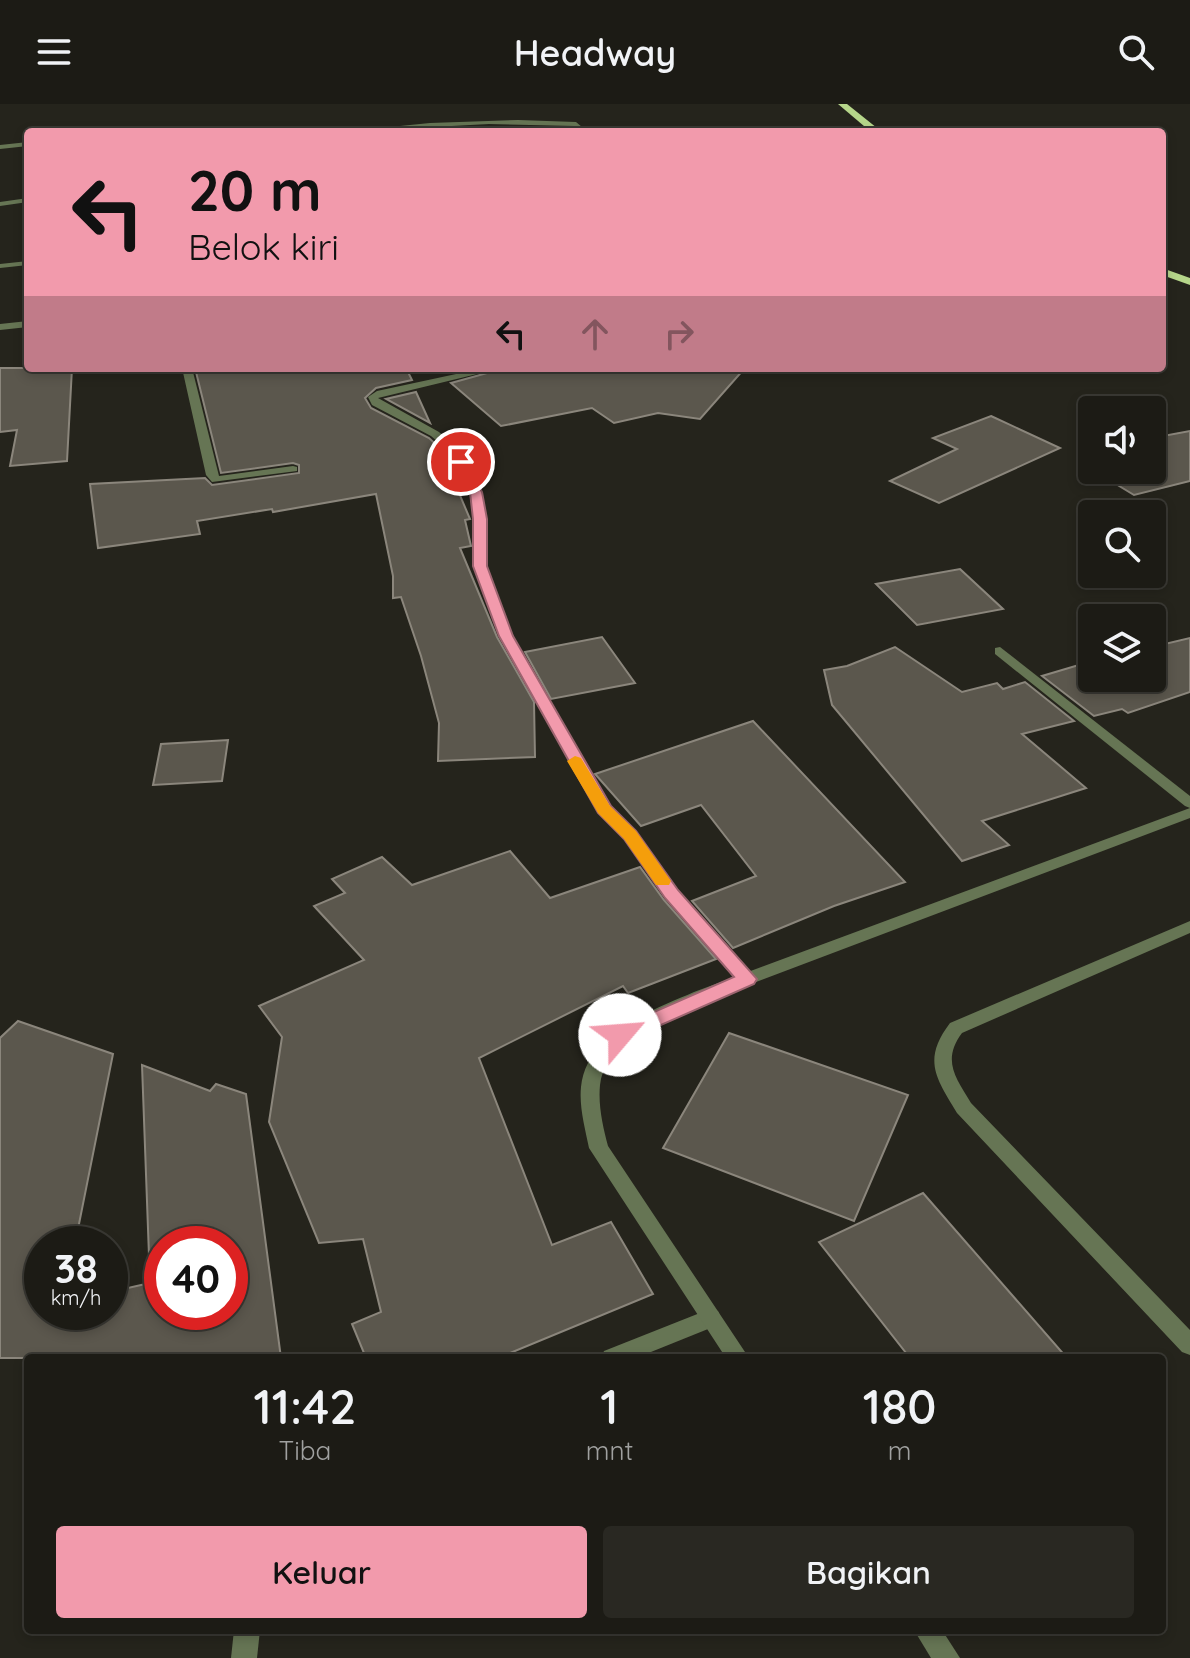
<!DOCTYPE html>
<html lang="id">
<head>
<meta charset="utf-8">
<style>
	:root { --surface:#1c1b15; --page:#292822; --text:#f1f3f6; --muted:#a0a1a0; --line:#3a3934; --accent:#f29aac }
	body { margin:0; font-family:Quicksand,sans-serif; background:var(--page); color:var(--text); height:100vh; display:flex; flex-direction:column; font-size:30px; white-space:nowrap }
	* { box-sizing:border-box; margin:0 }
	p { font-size:26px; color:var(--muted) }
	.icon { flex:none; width:44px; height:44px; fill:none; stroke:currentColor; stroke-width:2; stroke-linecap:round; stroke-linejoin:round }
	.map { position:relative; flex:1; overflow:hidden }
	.drawer { position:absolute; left:24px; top:1250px; width:1142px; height:280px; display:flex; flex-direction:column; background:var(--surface); border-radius:8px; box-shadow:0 4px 12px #0003,0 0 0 2px var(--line) }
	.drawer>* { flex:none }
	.guide { position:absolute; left:24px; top:24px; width:1142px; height:244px; border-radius:8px; box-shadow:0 4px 12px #0003,0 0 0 2px var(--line); background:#f29aac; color:#111; overflow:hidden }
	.controls { position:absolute; left:1078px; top:292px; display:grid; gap:16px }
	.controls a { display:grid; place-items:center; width:88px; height:88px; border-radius:8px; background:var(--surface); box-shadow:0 4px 12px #0003,0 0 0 2px var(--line); font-size:40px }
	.speed { position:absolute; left:24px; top:1122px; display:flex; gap:16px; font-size:40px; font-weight:700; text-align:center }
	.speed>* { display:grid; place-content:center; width:104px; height:104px; border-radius:50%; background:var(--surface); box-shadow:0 4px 12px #0003,0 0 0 2px var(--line); line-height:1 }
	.speed small { font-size:20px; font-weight:400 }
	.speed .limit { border:12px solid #d22; background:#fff; color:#111 }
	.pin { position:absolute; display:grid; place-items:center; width:68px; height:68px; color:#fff; margin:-34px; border:4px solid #fff; border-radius:50%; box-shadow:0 2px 8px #0007 }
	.me { position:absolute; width:88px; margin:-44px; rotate:63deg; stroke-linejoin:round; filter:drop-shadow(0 0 6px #0008) }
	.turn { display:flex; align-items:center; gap:28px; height:168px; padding:0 32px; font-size:36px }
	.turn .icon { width:104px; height:104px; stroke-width:2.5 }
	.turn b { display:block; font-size:56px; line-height:68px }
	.lanes { display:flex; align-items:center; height:76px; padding:0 32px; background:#0003; justify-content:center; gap:40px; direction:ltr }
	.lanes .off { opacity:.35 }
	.eta { display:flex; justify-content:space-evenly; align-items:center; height:136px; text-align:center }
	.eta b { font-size:48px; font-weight:600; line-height:56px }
	.button { display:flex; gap:16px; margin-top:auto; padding:16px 32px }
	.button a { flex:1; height:92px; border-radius:8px; background:var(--accent); color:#111; font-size:32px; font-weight:600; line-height:92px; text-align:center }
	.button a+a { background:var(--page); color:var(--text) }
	header { display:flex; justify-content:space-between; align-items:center; height:104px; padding:0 32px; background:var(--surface); font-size:36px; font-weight:600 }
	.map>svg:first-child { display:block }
</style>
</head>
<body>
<header><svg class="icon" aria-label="menu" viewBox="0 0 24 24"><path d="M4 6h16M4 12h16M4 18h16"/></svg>Headway<svg class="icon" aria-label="search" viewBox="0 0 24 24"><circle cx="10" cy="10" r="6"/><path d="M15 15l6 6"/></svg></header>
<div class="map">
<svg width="1190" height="1554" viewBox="0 0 1190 1554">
	<rect width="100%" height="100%" fill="#25241c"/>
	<g fill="#5b574d" stroke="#8b867c" stroke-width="2" fill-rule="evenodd">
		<polygon points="0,264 72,264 67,357 10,362 17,326 0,328"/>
		<polygon points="195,264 406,264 412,276 376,284 365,294 371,304 429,334 440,344 470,415 465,416 471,442 460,444 497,533 534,598 535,653 438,657 439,619 421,552 401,493 393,494 393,472 376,390 273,408 272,405 197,417 200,430 98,444 90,380 205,374 212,381 299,369 299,361 293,359 221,369"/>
		<polygon points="505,264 745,264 700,315 658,309 614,319 592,304 501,322 451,279"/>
		<polygon points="416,288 430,319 386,295"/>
		<polygon points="991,312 1060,344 939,399 890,377 957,345 933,334"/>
		<polygon points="1190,327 1190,377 1134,391 1093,366 1152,366 1152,334"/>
		<polygon points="960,465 1003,505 917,521 876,480"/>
		<polygon points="602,533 635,579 551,595 525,548"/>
		<polygon points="1190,534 1190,588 1128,609 1122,605 1094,612 1042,572 1092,557 1092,574 1152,574 1152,543"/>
		<polygon points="895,543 962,588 997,579 1003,585 1025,578 1074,617 1022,630 1086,684 982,717 1009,741 962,757 832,601 824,566 847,562"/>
		<polygon points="753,617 905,778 834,802 733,844 692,797 756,772 701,701 641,722 595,670"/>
		<polygon points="228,636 222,677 153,681 161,640"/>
		<polygon points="510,747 550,794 640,763 664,796 716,855 628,889 623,882 479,954 552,1141 611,1118 653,1190 498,1254 366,1254 352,1220 381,1208 363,1135 319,1139 269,1018 282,933 259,902 364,856 314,802 345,789 332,775 382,753 412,781"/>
		<path d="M18,917L113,950L75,1140H42V1208H110V1188L150,1179L142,961L210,987L216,980L246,990L281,1254H0V934ZM162,1140H230V1208H162Z"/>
		<polygon points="729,929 908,991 854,1117 663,1044"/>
		<polygon points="923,1089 1067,1254 910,1254 819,1138"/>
	</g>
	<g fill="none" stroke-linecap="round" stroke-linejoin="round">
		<g fill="#667554" fill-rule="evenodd">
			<polygon points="518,16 576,18 588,28 581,28 574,22 489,20 340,28 430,19"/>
			<polygon points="28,38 28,42 0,45 0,41"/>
			<polygon points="28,94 28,98 0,102 0,98"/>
			<polygon points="28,157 28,161 0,164 0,160"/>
			<polygon points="28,217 28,223 0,226 0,220"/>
			<polygon points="182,264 192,264 219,372 293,362 297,363 297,367 212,378 206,371"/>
			<polygon points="484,264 502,264 378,294 439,328 455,342 476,373 486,415 486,462 512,532 610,703 635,728 678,786 753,871 756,875 753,879 741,879 666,794 625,734 599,708 500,532 474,462 474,415 466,373 447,346 431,332 372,301 368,293 377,287"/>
			<polygon points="1000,543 1190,692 1190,704 1185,702 995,550 995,544"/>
			<path d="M1190,817V829L962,929C942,956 955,973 971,999L1190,1226V1251L1182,1248L957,1009C936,974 922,956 950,919Z"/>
			<polygon points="710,1205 718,1207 721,1214 718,1221 636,1254 601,1254 604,1247"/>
			<polygon points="234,1526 260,1526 257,1554 231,1554"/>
		</g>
		<g fill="#667554" fill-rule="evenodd">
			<path d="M1190,704V714L706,897C668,913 606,933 600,981C598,1002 603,1023 608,1042L749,1254H726L589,1044C585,1024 579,1003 581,983C587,928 651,907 694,888Z"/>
			<polygon points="914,1526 942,1526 960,1554 931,1554"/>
		</g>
		<g fill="#b6d68a" fill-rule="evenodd">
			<polygon points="838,0 847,0 882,28 871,28"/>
			<polygon points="1162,164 1190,174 1190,181 1162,171"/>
		</g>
	</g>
	<polygon fill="#f29aac" stroke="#9d6470" stroke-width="2" points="456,356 465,356 482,388 487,415 487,462 513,532 611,702 636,727 678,786 757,875 754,880 620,939 613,936 610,931 613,926 734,873 665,794 624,735 598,709 499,532 473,462 473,415 470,388 454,358"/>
	<polygon fill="#f59e0b" points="575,652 581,654 610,702 636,727 671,777 669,781 656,781 624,735 598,709 567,657"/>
</svg>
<div class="controls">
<a><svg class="icon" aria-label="sound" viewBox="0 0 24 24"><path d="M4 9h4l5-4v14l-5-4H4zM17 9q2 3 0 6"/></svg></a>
<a><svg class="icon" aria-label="search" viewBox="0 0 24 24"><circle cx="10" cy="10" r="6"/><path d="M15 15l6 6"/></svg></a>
<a><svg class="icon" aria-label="layers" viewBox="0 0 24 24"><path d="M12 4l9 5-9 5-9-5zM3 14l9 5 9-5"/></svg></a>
</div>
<div class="speed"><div>38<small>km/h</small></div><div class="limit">40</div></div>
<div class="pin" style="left:461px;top:358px;background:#d93025"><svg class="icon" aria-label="arrive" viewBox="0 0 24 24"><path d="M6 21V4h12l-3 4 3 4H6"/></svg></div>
<svg class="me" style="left:620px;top:931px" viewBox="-20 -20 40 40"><circle r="19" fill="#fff"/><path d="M0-13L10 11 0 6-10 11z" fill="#f29aac"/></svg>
<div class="guide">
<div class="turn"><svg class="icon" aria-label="left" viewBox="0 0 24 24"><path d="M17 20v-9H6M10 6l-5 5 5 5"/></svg><div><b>20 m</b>Belok kiri</div></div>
<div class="lanes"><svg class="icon" aria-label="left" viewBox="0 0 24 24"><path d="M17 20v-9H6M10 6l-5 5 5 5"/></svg><svg class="icon off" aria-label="ahead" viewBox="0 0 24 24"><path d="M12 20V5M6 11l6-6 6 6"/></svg><svg class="icon off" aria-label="right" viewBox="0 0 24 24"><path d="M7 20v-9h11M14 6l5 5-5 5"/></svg></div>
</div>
<section class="drawer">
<div class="eta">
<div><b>11:42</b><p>Tiba</p></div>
<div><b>1</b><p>mnt</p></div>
<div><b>180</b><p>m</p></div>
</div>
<div class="button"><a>Keluar</a><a>Bagikan</a></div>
</section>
</div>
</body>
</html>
